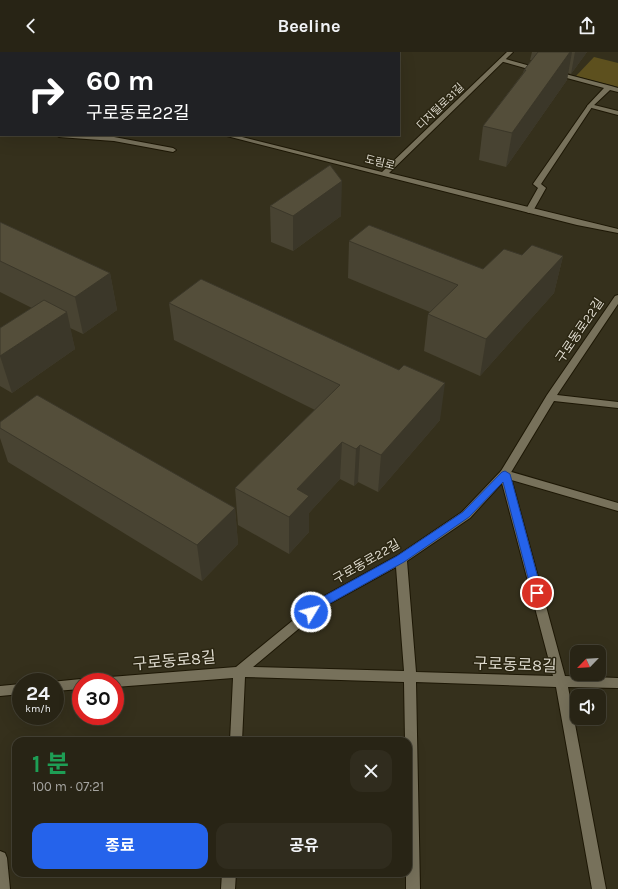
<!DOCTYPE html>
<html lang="ko">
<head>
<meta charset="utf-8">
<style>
	:root { --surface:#282415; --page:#302c1e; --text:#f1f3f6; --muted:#a5a4a0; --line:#444134; --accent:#2563eb }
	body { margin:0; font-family:Karla,"Noto Sans KR",sans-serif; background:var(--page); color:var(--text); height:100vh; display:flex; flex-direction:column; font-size:15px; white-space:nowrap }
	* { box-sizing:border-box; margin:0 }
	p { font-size:13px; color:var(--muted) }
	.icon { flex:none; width:22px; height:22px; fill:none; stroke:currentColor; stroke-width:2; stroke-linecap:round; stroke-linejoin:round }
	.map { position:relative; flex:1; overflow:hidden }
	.sheet { position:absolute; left:12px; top:685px; width:400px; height:140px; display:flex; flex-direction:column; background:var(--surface); border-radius:12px; box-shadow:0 4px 16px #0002,0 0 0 1px var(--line) }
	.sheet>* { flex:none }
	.guide { position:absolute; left:0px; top:0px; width:400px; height:84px; box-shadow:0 4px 16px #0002,0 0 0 1px var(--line); background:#202124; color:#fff; overflow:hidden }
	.needle { width:26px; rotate:245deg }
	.fabs { position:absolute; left:570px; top:593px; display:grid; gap:8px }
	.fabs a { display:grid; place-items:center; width:36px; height:36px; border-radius:8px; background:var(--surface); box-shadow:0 4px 16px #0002,0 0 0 1px var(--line); font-size:20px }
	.speed { position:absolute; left:12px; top:621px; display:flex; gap:8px; font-size:20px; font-weight:700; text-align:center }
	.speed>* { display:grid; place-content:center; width:52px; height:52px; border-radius:50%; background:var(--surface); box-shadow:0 4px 16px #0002,0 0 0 1px var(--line); line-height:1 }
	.speed small { font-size:10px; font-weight:400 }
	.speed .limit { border:6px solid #d22; background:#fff; color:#111 }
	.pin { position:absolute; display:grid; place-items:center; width:34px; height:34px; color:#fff; margin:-17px; border:2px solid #fff; border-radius:50%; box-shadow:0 1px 4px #0007 }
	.me { position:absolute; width:44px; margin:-22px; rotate:53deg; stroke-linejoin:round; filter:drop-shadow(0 0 3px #0008) }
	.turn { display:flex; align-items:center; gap:14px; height:84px; padding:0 20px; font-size:18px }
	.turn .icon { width:52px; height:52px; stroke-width:2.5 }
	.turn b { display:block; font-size:28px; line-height:34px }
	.round { display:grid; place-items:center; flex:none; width:42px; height:42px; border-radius:12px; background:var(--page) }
	.head { display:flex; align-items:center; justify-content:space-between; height:68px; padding:0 20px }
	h1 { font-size:24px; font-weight:700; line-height:30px; color:#1e9e55 }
	.cta { display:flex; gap:8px; margin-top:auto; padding:8px 20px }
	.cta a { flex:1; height:46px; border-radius:12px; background:var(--accent); color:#fff; font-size:16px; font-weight:700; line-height:46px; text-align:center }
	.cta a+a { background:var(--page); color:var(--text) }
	header { display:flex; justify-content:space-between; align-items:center; height:52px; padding:0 20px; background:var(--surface); font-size:18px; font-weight:700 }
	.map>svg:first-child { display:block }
</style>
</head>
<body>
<header><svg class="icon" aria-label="back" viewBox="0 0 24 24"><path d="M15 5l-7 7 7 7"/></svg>Beeline<svg class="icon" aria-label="share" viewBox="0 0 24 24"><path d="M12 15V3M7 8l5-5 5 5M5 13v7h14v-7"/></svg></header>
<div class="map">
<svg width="618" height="837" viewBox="0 0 618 837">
	<rect width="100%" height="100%" fill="#35301c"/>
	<polygon fill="#5d501e" points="594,5 618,11 618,35 576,24"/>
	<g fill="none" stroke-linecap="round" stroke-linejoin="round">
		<defs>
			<g id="service">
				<polygon points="590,52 618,59 618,63 588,55 587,54"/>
				<polygon points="505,418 618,451 618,459 501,425 500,422 501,419"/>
			</g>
			<g id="minor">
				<polygon points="502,6 541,17 542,18 539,20 500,9 499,8"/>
				<polygon points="554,19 611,34 618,36 618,40 610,38 592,55 541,132 546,136 533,159 529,161 525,159 538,136 533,132 588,53 604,36 552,22 552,20"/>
				<rect x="0" y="77" width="1" height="4"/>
				<polygon points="56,83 114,85 173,96 176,98 173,100 114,89 59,85"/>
				<path d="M618,243V252L557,343L618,350V356L554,349L510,422L565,624L618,626V636L568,635L606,837H592L556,635L416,630L420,837H406V821H408V689H405L404,630L245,625L242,689H230L233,626L115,635V630H104L106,626L110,625L236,615L319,547L397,504L462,460L501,419L547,343L615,244ZM502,431L553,624L416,620L407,509L470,466ZM396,515L404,619L253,615L327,553Z"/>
				<polygon points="81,627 86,630 81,630 81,637 55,639 55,630 51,630"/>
				<polygon points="21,632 21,642 0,644 0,634"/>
				<polygon points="0,799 5,801 7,806 10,837 0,837"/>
				<polygon points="222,821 236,821 235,837 221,837"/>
			</g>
			<g id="tertiary">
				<polygon points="507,0 513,0 389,121 618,177 618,181 577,173 223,83 234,83 382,120"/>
				<rect x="0" y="25" width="1" height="4"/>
			</g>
		</defs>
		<use href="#service" stroke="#1d1705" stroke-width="2"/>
		<use href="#minor" stroke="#1d1705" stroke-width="2"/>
		<use href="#tertiary" stroke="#1d1705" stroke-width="2"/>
		<use href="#service" fill="#77715b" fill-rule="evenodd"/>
		<use href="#minor" fill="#77715b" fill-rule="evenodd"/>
		<use href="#tertiary" fill="#77715b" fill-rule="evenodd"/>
	</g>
	<g fill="#484332">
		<polygon points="224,0 294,0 292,1 224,1"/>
		<polygon points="532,0 587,0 571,22 568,21 567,28 506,115 479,108 483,74 523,21 524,18 532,8 530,8"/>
		<polygon points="270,154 341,164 293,199 271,190"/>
		<polygon points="0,170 110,221 117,258 83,282 70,276 75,297 12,341 0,334 0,276 32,256 0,240"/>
		<polygon points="349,189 483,217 522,203 563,204 554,241 480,324 424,299 428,262 430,260 348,226"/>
		<polygon points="169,251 440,368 378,440 358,430 354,434 340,427 309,461 309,480 289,502 238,473 235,436 315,358 174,288"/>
		<polygon points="0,370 235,456 238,492 202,529 8,410 0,386"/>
	</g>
	<g fill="#3b3729">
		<polygon points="268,0 294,0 292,1 267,1"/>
		<polygon points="570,0 572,0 567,28 506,115 512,81"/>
		<polygon points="575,0 587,0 571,22"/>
		<polygon points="342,129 341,164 293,199 293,164"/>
		<polygon points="563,204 554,241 480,324 486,287"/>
		<polygon points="110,221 117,258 83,282 75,245"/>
		<polygon points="67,260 75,297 12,341 0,304"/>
		<polygon points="445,331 440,368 378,440 381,403"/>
		<polygon points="342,390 340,427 309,461 309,480 289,502 289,465 297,437"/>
		<polygon points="360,393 358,430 354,434 356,397"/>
		<polygon points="235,456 238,492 202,529 197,493"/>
	</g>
	<g fill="#544e3a" stroke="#3b3729">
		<polygon points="239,0 268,0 267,1 243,1"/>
		<polygon points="538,0 570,0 512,81 483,74 526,18 524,18"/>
		<polygon points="330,113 342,129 293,164 270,154"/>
		<polygon points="0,170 110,221 75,245 0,209"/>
		<polygon points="369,173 483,217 504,197 522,203 532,193 563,204 486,287 428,262 458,233 349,189"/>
		<polygon points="201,227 399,318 404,313 445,331 381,403 360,393 356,397 342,390 297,437 309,444 289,465 235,436 340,333 169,251"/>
		<polygon points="44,248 67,260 0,304 0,276"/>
		<polygon points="37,343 235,456 197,493 0,376 0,370"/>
	</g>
	<polygon fill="#2563eb" stroke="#184099" points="505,419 510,422 542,541 541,544 537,545 534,544 532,541 503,430 469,465 404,510 327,553 315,563 311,564 307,563 306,560 319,547 397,504 463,460 502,420"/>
	<g text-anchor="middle" stroke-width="3" stroke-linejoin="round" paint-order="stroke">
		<g font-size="11" fill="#dfdbcf" stroke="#2b2612">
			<text transform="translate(440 54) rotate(-44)" y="4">디지털로31길</text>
			<text transform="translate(380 110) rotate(14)" y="4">도림로</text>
		</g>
		<g font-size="13" fill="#dfdbcf" stroke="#2b2612">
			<text transform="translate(579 278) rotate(-56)" y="5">구로동로22길</text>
			<text transform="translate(366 509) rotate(-30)" y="5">구로동로22길</text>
		</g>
		<g font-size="16" fill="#dfdbcf" stroke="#2b2612">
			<text transform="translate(174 608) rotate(-5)" y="6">구로동로8길</text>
			<text transform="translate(515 612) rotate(2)" y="6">구로동로8길</text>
		</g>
	</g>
</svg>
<div class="fabs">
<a><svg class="needle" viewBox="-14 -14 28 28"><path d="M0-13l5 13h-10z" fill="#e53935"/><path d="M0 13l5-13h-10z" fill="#a5a4a0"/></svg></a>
<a><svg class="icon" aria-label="sound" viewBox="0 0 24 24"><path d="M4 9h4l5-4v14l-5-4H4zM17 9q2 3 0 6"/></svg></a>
</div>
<div class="speed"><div>24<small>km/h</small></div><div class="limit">30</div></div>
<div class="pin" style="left:537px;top:541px;background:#d93025"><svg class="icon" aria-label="arrive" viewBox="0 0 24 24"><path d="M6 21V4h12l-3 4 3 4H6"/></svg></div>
<svg class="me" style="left:311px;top:560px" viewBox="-20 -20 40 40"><circle r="17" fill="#2563eb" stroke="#fff" stroke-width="3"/><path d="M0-11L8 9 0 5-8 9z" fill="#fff"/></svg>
<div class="guide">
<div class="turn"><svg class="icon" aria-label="right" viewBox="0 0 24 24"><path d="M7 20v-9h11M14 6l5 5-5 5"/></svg><div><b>60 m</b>구로동로22길</div></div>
</div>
<section class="sheet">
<div class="head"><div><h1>1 분</h1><p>100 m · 07:21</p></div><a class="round"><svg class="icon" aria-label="close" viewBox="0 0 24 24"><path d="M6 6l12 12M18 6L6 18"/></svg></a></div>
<div class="cta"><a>종료</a><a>공유</a></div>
</section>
</div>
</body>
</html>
